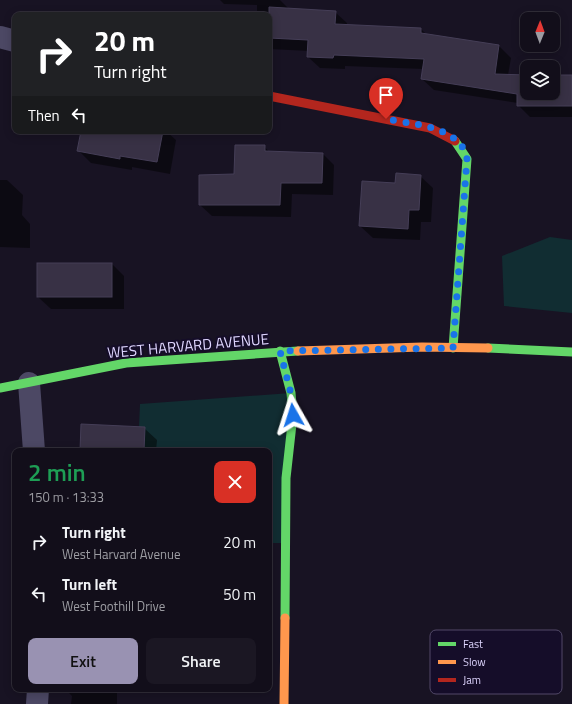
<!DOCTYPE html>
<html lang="en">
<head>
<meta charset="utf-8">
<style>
	:root { --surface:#120e1a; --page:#1b1723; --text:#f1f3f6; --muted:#9c9ca2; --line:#312e39; --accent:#9992b2 }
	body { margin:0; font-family:"Titillium Web",sans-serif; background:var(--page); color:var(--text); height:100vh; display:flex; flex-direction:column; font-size:15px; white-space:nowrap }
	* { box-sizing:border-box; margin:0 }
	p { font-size:13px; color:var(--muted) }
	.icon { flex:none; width:22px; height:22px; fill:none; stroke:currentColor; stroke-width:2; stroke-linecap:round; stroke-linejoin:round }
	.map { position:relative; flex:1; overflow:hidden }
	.details { position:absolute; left:12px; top:448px; width:260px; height:244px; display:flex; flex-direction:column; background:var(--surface); border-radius:8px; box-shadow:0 2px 10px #0003,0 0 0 1px var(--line) }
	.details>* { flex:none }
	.guide { position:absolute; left:12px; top:12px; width:260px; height:122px; border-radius:8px; box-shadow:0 2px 10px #0003,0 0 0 1px var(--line); background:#202124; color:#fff; overflow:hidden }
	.needle { width:26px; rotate:1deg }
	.buttons { position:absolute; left:520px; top:12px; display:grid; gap:8px }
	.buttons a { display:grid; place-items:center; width:40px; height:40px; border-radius:8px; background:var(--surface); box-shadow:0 2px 10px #0003,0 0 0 1px var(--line); font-size:20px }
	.pin { position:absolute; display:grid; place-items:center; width:34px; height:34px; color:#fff; margin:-41px -17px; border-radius:50% 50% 50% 0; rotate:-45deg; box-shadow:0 0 4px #0007 }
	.pin .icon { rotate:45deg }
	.me { position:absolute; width:44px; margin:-22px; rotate:354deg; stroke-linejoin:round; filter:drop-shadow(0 0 3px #0008) }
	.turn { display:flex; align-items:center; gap:14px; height:84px; padding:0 16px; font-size:18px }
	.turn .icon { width:52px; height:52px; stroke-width:2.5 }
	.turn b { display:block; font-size:28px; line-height:34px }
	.then { display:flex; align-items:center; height:38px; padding:0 16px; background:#0003; gap:8px; font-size:15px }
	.round { display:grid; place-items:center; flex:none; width:42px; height:42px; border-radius:8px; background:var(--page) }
	.head { display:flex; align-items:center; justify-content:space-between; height:68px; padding:0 16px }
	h1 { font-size:24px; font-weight:600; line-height:30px; color:#1e9e55 }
	.cta { display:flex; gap:8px; margin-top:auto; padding:8px 16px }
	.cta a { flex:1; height:46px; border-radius:8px; background:var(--accent); color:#111; font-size:16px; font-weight:600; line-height:46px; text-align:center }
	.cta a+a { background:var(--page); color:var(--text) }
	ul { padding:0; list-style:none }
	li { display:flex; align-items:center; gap:12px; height:52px; padding:0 16px }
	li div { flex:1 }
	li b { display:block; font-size:15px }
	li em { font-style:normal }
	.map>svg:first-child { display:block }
</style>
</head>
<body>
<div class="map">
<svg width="572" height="704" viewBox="0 0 572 704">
	<rect width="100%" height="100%" fill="#181323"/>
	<g fill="#112d32">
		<polygon points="550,237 572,240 572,313 504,306 502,256"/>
		<polygon points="291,393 285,543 269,543 269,451 138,451 140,404"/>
	</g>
	<g fill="#0007">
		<polygon points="220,0 280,0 289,9 335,12 347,23 347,26 421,29 427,35 499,46 511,58 508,75 527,76 527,93 553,93 553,76 572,76 572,117 530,117 518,105 518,103 434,90 422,79 423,69 345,66 345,69 320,68 308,57 309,51 269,49 269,15 257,15 257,5 224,4"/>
		<polygon points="82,131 166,131 176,140 170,174 132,167 132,170 91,163 79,151"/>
		<polygon points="264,146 270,153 323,154 334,165 333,195 292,194 291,217 212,216 200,205 235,175"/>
		<polygon points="420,176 433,188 431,222 421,222 420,240 373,238 360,226"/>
		<polygon points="0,180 7,180 23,195 22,215 30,224 30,248 0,247"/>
		<polygon points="112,264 124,276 124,309 51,309 38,297"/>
		<polygon points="144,428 157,440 156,451 81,451"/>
		<polygon points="69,689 117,689 117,704 71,704 72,696 69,693"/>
	</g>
	<g fill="#383145" stroke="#453e57">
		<polygon points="269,7 336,11 335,24 421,28 421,33 499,45 495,74 527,75 527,93 553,93 553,75 572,75 572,106 517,106 517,94 421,79 424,59 334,55 333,58 307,57 308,40 269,38"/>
		<polygon points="81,131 163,131 157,162 120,156 120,159 77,151"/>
		<polygon points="235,145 265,145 265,151 323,153 322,183 281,183 280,205 199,205 199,175 234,174"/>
		<polygon points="396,173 421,175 419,210 409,210 408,229 359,226 362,181 395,183"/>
		<rect x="37" y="263" width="75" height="34"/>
		<polygon points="81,424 145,427 144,451 80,451"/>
	</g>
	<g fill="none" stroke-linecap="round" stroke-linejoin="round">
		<g stroke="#4c4864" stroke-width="22">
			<polyline points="0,37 15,41"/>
			<polyline points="29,383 34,451"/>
			<polyline points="37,704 38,689"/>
		</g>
		<g stroke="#63d668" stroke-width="9">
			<polyline points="453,348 467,159 455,141"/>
			<polyline points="488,348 572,352"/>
			<polyline points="280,351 291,393 293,415 286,478 285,618"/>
			<polyline points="0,388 126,363 298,351"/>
		</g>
		<g stroke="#ff974d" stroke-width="9">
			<polyline points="298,351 422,347 488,348"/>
			<polyline points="284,704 285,618"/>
		</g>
		<polyline stroke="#b3261e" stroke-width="9" points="269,96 430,128 455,141"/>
	</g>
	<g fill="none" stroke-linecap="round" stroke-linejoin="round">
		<path stroke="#1a73e8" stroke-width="7" stroke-dasharray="0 12.6" d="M293,415L291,394L280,351L453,348L467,159C466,155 464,149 461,145C444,125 411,124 386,119"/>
	</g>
	<g text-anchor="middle" stroke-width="4" stroke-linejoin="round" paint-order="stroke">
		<g font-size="15" fill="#dfd6ff" stroke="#150d29">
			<text transform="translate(188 346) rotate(-5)" y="5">WEST HARVARD AVENUE</text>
		</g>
	</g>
	<rect x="430" y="630" width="132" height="64" rx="6" fill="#150d29" stroke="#524969" stroke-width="1"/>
	<rect x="438" y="642" width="18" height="4" fill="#63d668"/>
	<rect x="438" y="660" width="18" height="4" fill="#ff974d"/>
	<rect x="438" y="678" width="18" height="4" fill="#b3261e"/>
	<g font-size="11" fill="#dfd6ff">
		<text x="463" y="648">Fast</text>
		<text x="463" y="666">Slow</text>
		<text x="463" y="684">Jam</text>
	</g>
</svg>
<div class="buttons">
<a><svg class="needle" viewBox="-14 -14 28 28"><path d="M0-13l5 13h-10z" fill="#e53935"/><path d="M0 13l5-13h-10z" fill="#9c9ca2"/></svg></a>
<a><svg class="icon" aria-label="layers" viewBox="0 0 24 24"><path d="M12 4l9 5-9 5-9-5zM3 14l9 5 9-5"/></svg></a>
</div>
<div class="pin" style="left:386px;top:119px;background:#d93025"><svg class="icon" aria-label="arrive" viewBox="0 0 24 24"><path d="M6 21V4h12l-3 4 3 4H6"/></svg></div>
<svg class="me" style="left:293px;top:415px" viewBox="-20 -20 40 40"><path d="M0-17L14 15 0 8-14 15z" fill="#1a73e8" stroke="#fff" stroke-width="4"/></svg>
<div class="guide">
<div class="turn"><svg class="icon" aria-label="right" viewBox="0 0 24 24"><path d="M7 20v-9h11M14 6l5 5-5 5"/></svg><div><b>20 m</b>Turn right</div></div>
<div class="then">Then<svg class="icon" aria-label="left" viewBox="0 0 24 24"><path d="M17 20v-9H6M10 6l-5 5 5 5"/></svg></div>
</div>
<section class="details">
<div class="head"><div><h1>2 min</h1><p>150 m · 13:33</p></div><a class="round" style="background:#d93025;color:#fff"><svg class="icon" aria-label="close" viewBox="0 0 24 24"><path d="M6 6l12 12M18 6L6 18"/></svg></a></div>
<ul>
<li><svg class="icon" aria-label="right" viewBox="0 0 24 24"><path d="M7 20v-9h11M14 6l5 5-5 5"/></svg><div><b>Turn right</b><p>West Harvard Avenue</p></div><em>20 m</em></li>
<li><svg class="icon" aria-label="left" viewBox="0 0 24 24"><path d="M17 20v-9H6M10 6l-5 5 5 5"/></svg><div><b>Turn left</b><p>West Foothill Drive</p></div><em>50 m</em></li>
</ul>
<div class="cta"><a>Exit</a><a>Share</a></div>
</section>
</div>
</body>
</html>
